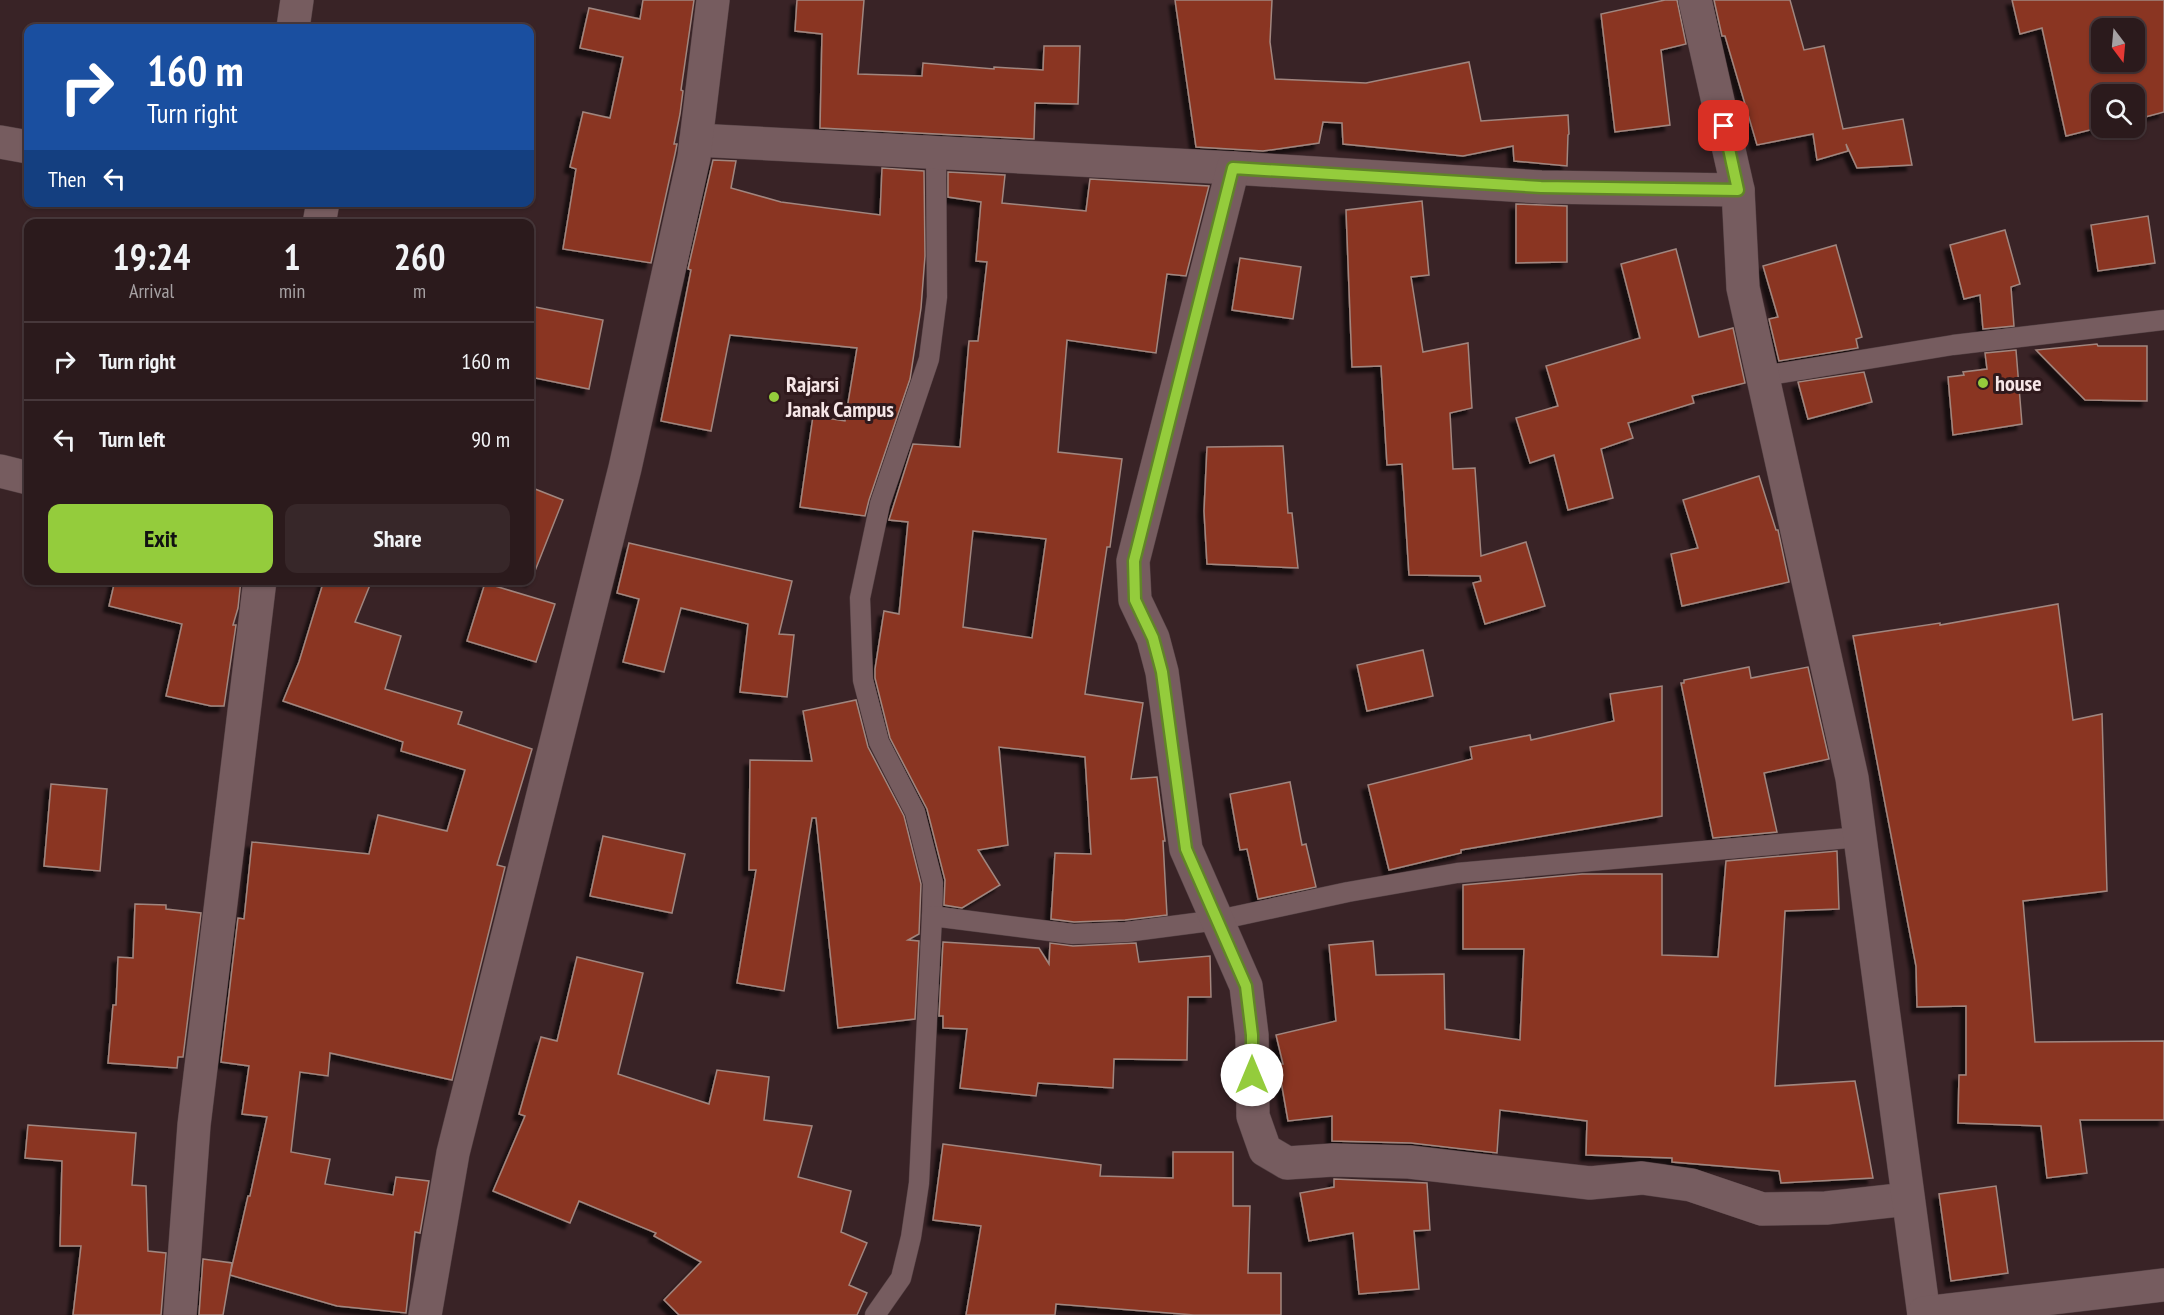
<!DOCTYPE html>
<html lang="en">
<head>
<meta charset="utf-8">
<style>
	:root { --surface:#2b1a1c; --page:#372729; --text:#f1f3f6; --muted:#a6a1a3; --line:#47383b; --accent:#94cc3c }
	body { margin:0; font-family:"PT Sans Narrow",sans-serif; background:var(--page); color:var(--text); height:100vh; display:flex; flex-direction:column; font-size:22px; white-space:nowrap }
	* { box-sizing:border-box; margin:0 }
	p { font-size:20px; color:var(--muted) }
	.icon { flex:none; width:33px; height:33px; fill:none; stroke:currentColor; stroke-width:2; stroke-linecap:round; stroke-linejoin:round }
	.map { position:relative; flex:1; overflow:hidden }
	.drawer { position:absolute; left:24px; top:219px; width:510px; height:366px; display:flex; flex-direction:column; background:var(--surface); border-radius:12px; box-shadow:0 2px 4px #0004,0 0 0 2px var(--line) }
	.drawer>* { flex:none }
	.top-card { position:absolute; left:24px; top:24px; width:510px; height:183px; border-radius:12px; box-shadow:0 2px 4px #0004,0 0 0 2px var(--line); background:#1a4fa0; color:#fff; overflow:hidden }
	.needle { width:39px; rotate:164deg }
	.controls { position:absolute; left:2091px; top:18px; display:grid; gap:12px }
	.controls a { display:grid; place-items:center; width:54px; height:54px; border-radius:12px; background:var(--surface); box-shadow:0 2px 4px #0004,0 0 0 2px var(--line); font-size:30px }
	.pin { position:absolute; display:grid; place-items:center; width:51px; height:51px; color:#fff; margin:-26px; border-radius:12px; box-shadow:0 3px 9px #0006 }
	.me { position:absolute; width:66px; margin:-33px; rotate:0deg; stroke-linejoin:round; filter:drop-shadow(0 0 4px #0008) }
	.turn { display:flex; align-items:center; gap:21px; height:126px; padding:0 24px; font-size:27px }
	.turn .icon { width:78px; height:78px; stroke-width:2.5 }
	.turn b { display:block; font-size:42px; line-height:51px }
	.then { display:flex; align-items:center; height:57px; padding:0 24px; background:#0003; gap:12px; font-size:22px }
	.eta { display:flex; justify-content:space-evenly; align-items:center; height:102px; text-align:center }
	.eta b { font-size:36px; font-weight:700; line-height:42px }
	.primary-button { display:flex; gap:12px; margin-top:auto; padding:12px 24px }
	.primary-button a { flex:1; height:69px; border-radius:12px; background:var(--accent); color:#111; font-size:24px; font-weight:700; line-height:69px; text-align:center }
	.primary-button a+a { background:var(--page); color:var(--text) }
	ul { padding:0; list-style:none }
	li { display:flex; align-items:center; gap:18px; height:78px; padding:0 24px; border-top:2px solid var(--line) }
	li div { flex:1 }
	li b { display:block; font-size:22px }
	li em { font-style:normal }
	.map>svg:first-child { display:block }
</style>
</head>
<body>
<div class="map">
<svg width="2164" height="1315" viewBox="0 0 2164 1315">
	<defs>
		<filter id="shadow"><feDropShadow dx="-5.5" dy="5.5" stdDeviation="1.5" flood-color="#0009"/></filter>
	</defs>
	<rect width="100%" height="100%" fill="#392326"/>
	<g fill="#8a3622" stroke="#a1867f" stroke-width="1.5" fill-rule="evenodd" filter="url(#shadow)">
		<polygon points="643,0 694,0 681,90 683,91 680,114 674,144 677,144 675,154 651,263 563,249 576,169 570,167 583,112 610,118 623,57 580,48 589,8 640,19"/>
		<polygon points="797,0 864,0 858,74 922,76 923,63 994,69 994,67 1043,70 1044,46 1080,46 1078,104 1035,103 1034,139 820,128 822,34 795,31"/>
		<polygon points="1175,0 1272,0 1270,42 1275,79 1366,83 1469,62 1481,121 1568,115 1569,134 1568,135 1567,166 1514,161 1513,146 1463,156 1343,144 1342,123 1323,122 1319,143 1263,151 1196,147"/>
		<polygon points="1665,0 1677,0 1686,44 1661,50 1670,125 1615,132 1601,14"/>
		<polygon points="1714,0 1790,0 1804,50 1824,46 1843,129 1903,119 1912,165 1857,168 1846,144 1848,151 1817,160 1813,134 1757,145 1725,36 1722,36"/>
		<path d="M2012,0H2164V112L2134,120V94H2102V127L2066,136L2042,28L2020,34ZM2102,28H2134V62H2102Z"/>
		<polygon points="713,160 736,161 731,188 781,202 880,215 882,168 924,171 925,256 921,308 910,379 869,500 865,516 800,507 813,416 845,421 857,348 730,335 711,431 661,421 691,270 688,269"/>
		<path d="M948,172L1005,175L1002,203L1086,211L1090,179L1209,186L1186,276L1167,274L1156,353L1067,340L1058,452L1122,459L1110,547H1107L1085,694L1143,703L1131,779L1157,777L1165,841H1163L1167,915L1125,920L1074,922L1051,919L1055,853L1091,854L1085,757L999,747L1008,845L978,850L1000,885L962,908L944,905L945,880L927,809L890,738L875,678V669L884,611L899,614L908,522L889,520L913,444L960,447L969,341H978L987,262L976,261L981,202L948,197ZM973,531L1046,539L1032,638L963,627Z"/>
		<polygon points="1422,201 1429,275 1411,277 1423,352 1468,343 1472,408 1450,413 1453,469 1475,468 1481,556 1526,542 1545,606 1485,624 1473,583 1481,581 1480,576 1409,575 1402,464 1387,465 1381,366 1352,367 1346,210"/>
		<polygon points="1516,204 1567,206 1567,262 1516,263"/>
		<polygon points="2148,216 2155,263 2098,271 2091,225"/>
		<polygon points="2005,230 2020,284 2011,287 2014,326 1983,329 1980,295 1964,299 1950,245"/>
		<polygon points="1836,245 1862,337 1856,339 1858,348 1779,361 1769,319 1778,317 1763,266"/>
		<polygon points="1676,249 1699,337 1733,328 1745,383 1692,396 1694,403 1628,423 1633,438 1601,449 1613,498 1568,510 1554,455 1530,463 1516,418 1558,406 1546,366 1640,338 1621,264"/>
		<polygon points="1240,258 1301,267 1293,319 1232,310"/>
		<polygon points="530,306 603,320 589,389 530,377"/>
		<polygon points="2097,344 2098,346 2147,346 2147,401 2085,400 2036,350"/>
		<polygon points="2016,350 2022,424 1953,435 1948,377 1964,375 1963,372 1987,369 1985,353"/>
		<polygon points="1864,372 1872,402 1808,419 1798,382"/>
		<polygon points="1283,446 1288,513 1292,513 1298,568 1207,564 1204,511 1207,447"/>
		<polygon points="1759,476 1776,530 1778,530 1789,582 1682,606 1671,554 1698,548 1683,500"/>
		<polygon points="530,487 563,500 531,581 530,581"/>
		<polygon points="629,543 792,581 779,634 794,635 787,697 740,692 748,624 681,608 664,672 623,662 639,599 617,593"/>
		<polygon points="115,580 241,580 238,608 233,625 236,625 224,706 211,706 166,696 182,624 109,606"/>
		<polygon points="324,580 372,580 355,622 401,636 385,689 462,712 458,724 532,749 497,865 505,867 452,1080 330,1053 328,1076 300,1072 291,1152 330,1159 325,1184 393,1195 396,1177 429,1181 420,1233 415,1232 406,1313 337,1306 230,1275 248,1196 250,1196 267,1117 242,1114 249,1066 221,1062 238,918 244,919 252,842 369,854 378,815 447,831 465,770 401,751 403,742 283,701 299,662"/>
		<polygon points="485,583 555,604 536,662 467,641"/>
		<polygon points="2058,604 2073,720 2102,714 2107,891 2023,901 2035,1042 2164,1041 2164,1120 2080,1120 2087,1173 2047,1178 2041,1126 1958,1123 1959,1075 1966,1075 1966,1006 1917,1007 1916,966 1853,636 1940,623 1940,625"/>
		<polygon points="1423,650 1433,696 1367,711 1357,665"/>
		<polygon points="1749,667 1751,678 1808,667 1829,759 1764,773 1777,832 1713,838 1681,683 1684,683 1684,680"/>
		<polygon points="1662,686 1662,816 1461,850 1461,853 1389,870 1368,785 1472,759 1470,747 1530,735 1531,740 1614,721 1610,694"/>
		<polygon points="856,700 868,747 904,816 921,884 919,934 908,940 919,941 915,1019 838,1028 816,818 812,818 784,991 737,983 756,870 749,870 750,760 812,761 803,711"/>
		<polygon points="1290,782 1302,845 1306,844 1316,887 1258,899 1247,849 1240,850 1230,794"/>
		<polygon points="51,784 107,789 100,871 44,866"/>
		<polygon points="603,836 685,854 672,913 590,896"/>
		<polygon points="1837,851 1839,909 1785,911 1775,1086 1855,1081 1873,1178 1781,1183 1779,1171 1672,1162 1672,1158 1586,1155 1587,1121 1500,1110 1497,1153 1411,1143 1332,1141 1332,1116 1288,1121 1278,1064 1283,1064 1276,1035 1336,1021 1329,945 1373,941 1376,975 1444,974 1445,1029 1520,1040 1524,949 1463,949 1463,885 1582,874 1662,874 1662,955 1718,957 1726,861"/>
		<polygon points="135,904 166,905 166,909 201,913 183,1057 178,1057 177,1068 108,1063 113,1005 116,1005 118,957 133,958"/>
		<polygon points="943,942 1039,948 1049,964 1050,943 1073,946 1136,943 1139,962 1210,956 1211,997 1188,997 1187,1060 1114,1059 1113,1088 1038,1083 1036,1096 960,1088 967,1029 943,1028 943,1016 939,1016"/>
		<polygon points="577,957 643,973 618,1074 709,1104 717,1070 769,1077 764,1120 812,1126 798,1177 851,1191 841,1232 867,1243 849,1285 867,1293 857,1315 679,1315 664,1300 701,1262 654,1236 656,1233 579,1201 570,1223 493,1191 525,1116 519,1114 541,1037 557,1041"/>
		<polygon points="28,1125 136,1133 132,1185 146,1186 148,1251 166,1253 161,1315 73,1315 81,1246 60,1246 62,1161 25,1158"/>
		<polygon points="943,1144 1101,1165 1100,1176 1173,1178 1173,1152 1233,1152 1233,1206 1250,1206 1248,1273 1281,1273 1281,1315 1194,1315 1056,1304 1055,1315 966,1315 981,1226 933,1220"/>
		<polygon points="1334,1179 1427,1183 1430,1230 1414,1231 1419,1289 1359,1294 1353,1233 1309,1241 1300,1193 1334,1187"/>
		<polygon points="1996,1186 2008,1273 1951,1281 1939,1194"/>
		<polygon points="203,1259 232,1263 223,1315 199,1315"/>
	</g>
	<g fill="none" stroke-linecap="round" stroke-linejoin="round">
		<defs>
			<g id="lane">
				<polyline points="1763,376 1953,345 2164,320"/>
				<polyline points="932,916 933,883 915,812 879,742 863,680 860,598 880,504 929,359 937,297 936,153"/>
				<polyline points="875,1315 901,1278 911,1237 919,1183 932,916 1073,934 1126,932 1218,920 1348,892 1457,873 1860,837"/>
			</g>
			<g id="street">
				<polyline points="293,28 297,0"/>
				<polyline points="696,140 1233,168 1541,187 1738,190 1695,0"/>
				<polyline points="0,142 28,147"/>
				<polyline points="1233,168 1133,561 1135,600 1153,638 1162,672 1186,849 1246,986 1252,1035 1253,1116 1265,1150 1287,1163 1333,1160 1409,1162 1590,1183 1642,1178 1691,1185 1762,1209 1826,1208 1908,1199"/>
				<polyline points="1738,190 1743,288 1852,778 1924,1315"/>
				<polyline points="319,224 323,202"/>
				<polyline points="0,471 28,478"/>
				<polyline points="1924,1313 2164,1285"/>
				<polyline points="180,1315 194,1125 260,580"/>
				<polyline points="425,1315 453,1153 625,468 694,157 713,0"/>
			</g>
		</defs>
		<use href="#lane" stroke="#534043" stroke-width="21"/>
		<use href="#street" stroke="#534043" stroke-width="34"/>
		<use href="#lane" stroke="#765c5f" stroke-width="20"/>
		<use href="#street" stroke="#765c5f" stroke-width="33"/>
	</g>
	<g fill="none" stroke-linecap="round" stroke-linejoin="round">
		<defs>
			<polyline id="route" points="1252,1075 1252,1035 1246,986 1186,849 1162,672 1153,638 1135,600 1134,561 1233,168 1541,187 1738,190 1724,126"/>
		</defs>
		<use href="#route" stroke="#608527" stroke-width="15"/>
		<use href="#route" stroke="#94cc3c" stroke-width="10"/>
	</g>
	<g fill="#94cc3c" stroke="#2f191c" stroke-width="2">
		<circle cx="1983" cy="383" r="6"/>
		<circle cx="774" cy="397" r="6"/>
	</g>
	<g text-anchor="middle" stroke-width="6" stroke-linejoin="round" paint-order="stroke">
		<g font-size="22" font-weight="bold" fill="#f6e6e7" stroke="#2f191c" text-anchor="start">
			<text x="1995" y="391">house</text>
			<text x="786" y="392">Rajarsi<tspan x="786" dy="25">Janak Campus</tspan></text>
		</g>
	</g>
</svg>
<div class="controls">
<a><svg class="needle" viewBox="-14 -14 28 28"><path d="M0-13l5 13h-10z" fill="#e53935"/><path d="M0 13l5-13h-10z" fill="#a6a1a3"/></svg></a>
<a><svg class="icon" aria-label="search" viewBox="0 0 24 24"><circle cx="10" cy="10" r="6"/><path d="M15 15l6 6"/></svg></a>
</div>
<div class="pin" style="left:1724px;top:126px;background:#d93025"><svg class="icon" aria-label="arrive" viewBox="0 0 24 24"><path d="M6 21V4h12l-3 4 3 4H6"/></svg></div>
<svg class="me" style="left:1252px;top:1075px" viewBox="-20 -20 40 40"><circle r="19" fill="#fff"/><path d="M0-13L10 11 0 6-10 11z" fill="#94cc3c"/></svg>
<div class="top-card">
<div class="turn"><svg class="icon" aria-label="right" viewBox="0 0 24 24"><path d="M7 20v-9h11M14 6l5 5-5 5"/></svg><div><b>160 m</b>Turn right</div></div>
<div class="then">Then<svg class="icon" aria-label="left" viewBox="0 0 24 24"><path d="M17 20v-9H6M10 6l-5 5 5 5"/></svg></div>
</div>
<section class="drawer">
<div class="eta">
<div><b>19:24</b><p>Arrival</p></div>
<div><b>1</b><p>min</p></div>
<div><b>260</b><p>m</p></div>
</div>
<ul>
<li><svg class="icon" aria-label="right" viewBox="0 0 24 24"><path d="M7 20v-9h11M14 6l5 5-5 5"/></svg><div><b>Turn right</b></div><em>160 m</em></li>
<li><svg class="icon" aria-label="left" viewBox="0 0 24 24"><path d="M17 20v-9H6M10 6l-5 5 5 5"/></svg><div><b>Turn left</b></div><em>90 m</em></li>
</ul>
<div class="primary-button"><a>Exit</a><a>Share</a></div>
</section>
</div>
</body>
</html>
